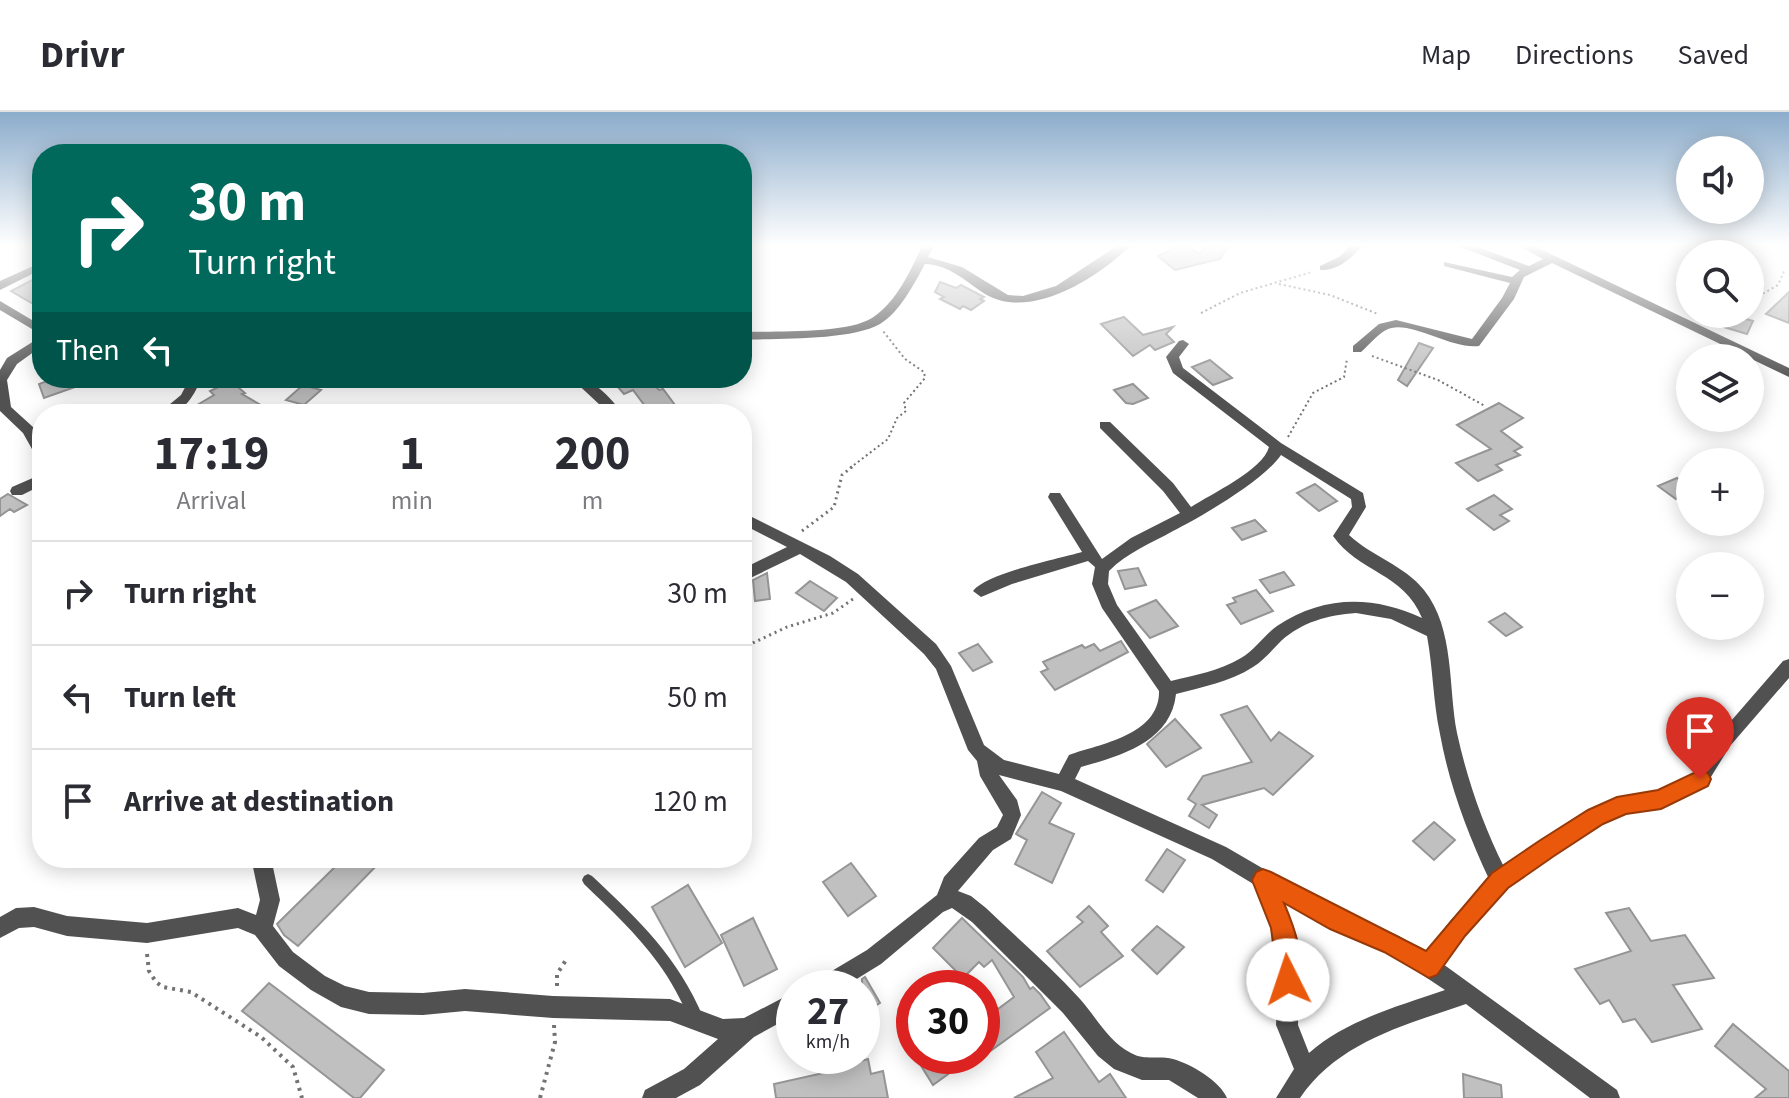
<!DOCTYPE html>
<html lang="en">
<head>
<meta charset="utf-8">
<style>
	:root { --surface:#fff; --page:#f2f2f3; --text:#2b2b33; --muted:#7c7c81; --line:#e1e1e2 }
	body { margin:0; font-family:"Source Sans 3",sans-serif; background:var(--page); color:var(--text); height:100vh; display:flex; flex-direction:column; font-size:30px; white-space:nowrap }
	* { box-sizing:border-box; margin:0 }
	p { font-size:26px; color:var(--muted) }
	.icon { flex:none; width:44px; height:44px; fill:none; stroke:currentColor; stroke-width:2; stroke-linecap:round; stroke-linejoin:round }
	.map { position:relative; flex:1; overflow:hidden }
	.panel { position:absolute; left:32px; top:292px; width:720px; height:464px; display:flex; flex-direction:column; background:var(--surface); border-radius:32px; box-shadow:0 4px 20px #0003 }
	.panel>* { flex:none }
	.guide { position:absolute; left:32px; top:32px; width:720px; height:244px; border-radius:32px; box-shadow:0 4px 20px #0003; background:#00695c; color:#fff; overflow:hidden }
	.tools { position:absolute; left:1676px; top:24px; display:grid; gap:16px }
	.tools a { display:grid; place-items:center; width:88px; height:88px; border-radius:50%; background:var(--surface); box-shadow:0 4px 20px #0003; font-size:40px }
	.speed { position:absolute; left:776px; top:858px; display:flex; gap:16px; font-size:40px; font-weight:700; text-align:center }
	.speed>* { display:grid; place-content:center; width:104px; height:104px; border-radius:50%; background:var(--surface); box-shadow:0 4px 20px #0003; line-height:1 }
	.speed small { font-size:20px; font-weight:400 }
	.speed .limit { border:12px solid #d22; background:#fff; color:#111 }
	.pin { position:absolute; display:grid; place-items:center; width:68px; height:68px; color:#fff; margin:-82px -34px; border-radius:50% 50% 50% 0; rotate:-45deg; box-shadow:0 0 8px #0007 }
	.pin .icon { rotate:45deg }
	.me { position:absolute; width:88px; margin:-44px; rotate:356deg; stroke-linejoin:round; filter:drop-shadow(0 0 6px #0008) }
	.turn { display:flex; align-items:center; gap:28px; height:168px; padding:0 24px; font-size:36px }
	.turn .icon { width:104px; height:104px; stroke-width:2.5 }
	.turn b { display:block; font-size:56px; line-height:68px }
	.then { display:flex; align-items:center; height:76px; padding:0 24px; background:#0003; gap:16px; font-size:30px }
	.eta { display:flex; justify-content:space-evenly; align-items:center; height:136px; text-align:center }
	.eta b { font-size:48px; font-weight:700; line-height:56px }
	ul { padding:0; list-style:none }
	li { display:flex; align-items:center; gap:24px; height:104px; padding:0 24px; border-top:2px solid var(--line) }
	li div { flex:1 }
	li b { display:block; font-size:30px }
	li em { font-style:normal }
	header { display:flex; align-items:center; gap:48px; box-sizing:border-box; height:112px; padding:0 40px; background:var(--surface); border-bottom:2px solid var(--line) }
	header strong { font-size:38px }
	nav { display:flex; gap:44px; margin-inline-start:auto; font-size:28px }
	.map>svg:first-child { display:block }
</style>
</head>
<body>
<header>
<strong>Drivr</strong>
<nav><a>Map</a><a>Directions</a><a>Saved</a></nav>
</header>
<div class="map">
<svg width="1789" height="986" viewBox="0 0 1789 986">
	<rect width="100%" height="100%" fill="#fff"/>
	<g fill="#c0c0c0" stroke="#959595" stroke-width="2">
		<polygon points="1179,134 1186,134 1200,142 1205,134 1228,134 1220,147 1175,158 1158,144"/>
		<polygon points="34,167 42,171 42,197 11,179"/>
		<polygon points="940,170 956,176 961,173 984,185 980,187 984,189 971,198 963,194 960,197 940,187 944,185 935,180"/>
		<polygon points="1789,180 1789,211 1766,202"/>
		<polygon points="1729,202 1753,209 1747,222 1724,215"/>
		<polygon points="1124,205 1143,223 1173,215 1166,222 1174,230 1155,238 1150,233 1133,244 1101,212"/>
		<polygon points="1419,231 1433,236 1407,274 1398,268"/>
		<polygon points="1210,248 1232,266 1213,273 1192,255"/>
		<polygon points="55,266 94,266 95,268 44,286 39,272"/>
		<polygon points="610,266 661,266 651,270 659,278 663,277 675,293 655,301 652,297 648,298 633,278 624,282"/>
		<polygon points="231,269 245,281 242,282 259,292 242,302 182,302 214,283 210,279"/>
		<polygon points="1133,272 1148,286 1133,292 1126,291 1114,278"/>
		<polygon points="303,273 321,278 304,293 286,288"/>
		<polygon points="1499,291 1523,306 1501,319 1522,335 1514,339 1520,343 1496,353 1502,358 1478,369 1456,351 1491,337 1457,313"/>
		<polygon points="1677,366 1690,376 1690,381 1676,387 1658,374"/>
		<polygon points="1315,372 1337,389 1319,399 1297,381"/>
		<polygon points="8,382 27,393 14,400 10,397 0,404 0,387"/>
		<polygon points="1494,383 1512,397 1500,403 1509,409 1494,418 1467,397"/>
		<polygon points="1255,408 1266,419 1242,428 1232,416"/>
		<polygon points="1138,456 1146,473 1125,477 1118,459"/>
		<polygon points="1284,460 1294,473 1270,481 1260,468"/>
		<polygon points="767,461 770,487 755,489 753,468"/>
		<polygon points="810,469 837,486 824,499 796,481"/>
		<polygon points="1256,478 1273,499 1241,512 1227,493 1236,490 1233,486"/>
		<polygon points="1156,488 1178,514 1150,526 1128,500"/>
		<polygon points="1505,501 1522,515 1506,524 1489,510"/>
		<polygon points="1121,529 1128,540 1055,578 1041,560 1048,557 1043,550 1082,533 1085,536 1094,532 1100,539"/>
		<polygon points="978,532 992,550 973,559 959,541"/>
		<polygon points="1247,594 1271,629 1279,620 1313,644 1273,683 1264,676 1202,693 1217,703 1209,716 1189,704 1196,692 1188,687 1203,664 1252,650 1221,603"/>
		<polygon points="1175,607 1201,636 1166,655 1147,632"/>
		<polygon points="1042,680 1061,691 1049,711 1074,722 1052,771 1015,752 1027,728 1016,722"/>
		<polygon points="1434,710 1455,728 1434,748 1413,729"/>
		<polygon points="1167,737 1185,748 1163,780 1146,768"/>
		<polygon points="344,746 384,746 298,834 284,823 277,812"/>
		<polygon points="851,751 876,784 848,804 823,770"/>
		<polygon points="688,773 722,831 685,855 652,795"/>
		<polygon points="1089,794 1108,814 1101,820 1123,844 1080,875 1047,839 1083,810 1077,805"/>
		<polygon points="1629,796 1651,829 1685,823 1714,866 1673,873 1702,917 1652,930 1635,907 1623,910 1609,888 1600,892 1575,857 1631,839 1606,801"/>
		<polygon points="753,806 777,857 744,874 721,823"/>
		<polygon points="962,806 1023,865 1030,877 1033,875 1040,882 1050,896 982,945 982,909 1014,885 992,848 984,855 979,850 963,866 933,836"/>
		<polygon points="1157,814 1184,835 1157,862 1132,838"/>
		<polygon points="865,865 880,891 862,902 862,867"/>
		<polygon points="269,871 384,958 360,986 354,986 242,899"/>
		<polygon points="1733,912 1789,959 1789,986 1755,986 1766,977 1715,934"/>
		<polygon points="1064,920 1099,970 1110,962 1126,986 1014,986 1053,966 1036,940"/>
		<polygon points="915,944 973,944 933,973"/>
		<polygon points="868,947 871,962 883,959 888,986 776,986 774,972 837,958 837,955"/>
		<polygon points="1463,962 1501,973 1502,986 1464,986"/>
	</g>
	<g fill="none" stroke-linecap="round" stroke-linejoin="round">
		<g stroke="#737373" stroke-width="2" stroke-dasharray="2 3" stroke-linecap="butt">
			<polyline points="1279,172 1330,183 1378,202"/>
			<polyline points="1750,189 1778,173 1785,157"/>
			<polyline points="1201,201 1240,181 1312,160"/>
			<polyline points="1710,207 1719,202"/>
			<polyline points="1372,244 1438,268 1485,294"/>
			<polyline points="660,266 663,274"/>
			<polyline points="1288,325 1313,281 1344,265 1347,247"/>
			<polyline points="850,356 888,327 897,306 906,299 904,291 925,266 924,260 905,247 883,219"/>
		</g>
		<g stroke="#737373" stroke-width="3" stroke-dasharray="2 4" stroke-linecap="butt">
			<polyline points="802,419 834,395 842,363 853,354"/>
			<polyline points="742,536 787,515 833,501 853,487"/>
		</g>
		<g stroke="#737373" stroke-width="4" stroke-dasharray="3 5" stroke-linecap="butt">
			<polyline points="147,842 149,859 156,870 163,875 191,880 261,925 293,955 302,986"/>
			<polyline points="557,874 557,862 566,848"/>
			<polyline points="540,986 555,930 554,913"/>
		</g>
		<path fill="#515151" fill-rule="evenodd" d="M588,762L592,764C640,809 678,845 704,907L702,912L697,914L692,912C682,890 672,870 658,851C637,822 610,797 584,772L582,768L584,764Z"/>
		<g fill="#515151" fill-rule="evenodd">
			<path d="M922,134H934L928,145L962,155L1008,183L1023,184L1056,174L1117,134H1130C1098,166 1030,209 985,182C965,169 950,153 925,152C914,172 900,200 880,212C850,229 777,226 742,228V220C774,219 847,222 872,206C896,191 911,158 922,134Z"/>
			<path d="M1350,134H1362C1351,147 1337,159 1320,158V154L1339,145Z"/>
			<path d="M1458,134H1475L1529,154L1543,147L1519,134H1534L1789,256V265L1552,151L1524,165L1514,187L1479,234C1451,238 1408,206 1386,218C1377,223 1369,233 1361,240H1353V234L1379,212L1396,208L1472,227L1502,186L1510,171L1444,154V150L1512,165L1520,158Z"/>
			<polygon points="42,150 42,157 0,178 0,169"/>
			<polygon points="0,189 42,214 42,223 0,198"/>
			<polygon points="42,224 42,234 17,252 7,268 11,295 33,315 42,331 42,348 37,346 23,321 0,299 0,258 7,246"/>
			<path d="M1183,228L1189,232L1179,245L1183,256L1281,331L1363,381L1366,395L1349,423C1371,444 1404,453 1424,478C1455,517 1448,575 1457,621C1467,667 1483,713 1504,755L1588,699L1624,684L1659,680L1694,661L1718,624L1783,549L1789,547V566L1730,634L1706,673L1661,696L1625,700L1602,711L1554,743L1507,776L1464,823L1443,852L1617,978L1620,986H1590L1466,892C1405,913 1338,930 1300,986H1276L1294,957L1276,913L1279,850L1273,816L1255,773L1212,747L1061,679L999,663L1017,688L1021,703L1011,727L993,738L958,779L971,784L986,796C1017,826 1051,855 1080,887C1096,905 1109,930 1131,941C1145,949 1159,943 1173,947C1191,952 1220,969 1227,986H1198L1169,968H1142L1114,957L1098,944L1063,901L972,810L952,796L943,800L881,852L842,876H811L815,869L867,838L937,783L944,765L979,726L997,715L1003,703L980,664L977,649L968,638L936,557L924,542L846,470L800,442L742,470V457L787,435L742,412V400L830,444L858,462L936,532L951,554L984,633L1004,648L1059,662L1069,643C1100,632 1160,623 1159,579L1102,496L1092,472L1095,455L1088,449L1012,472L981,485L973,479C987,461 1058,447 1082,440L1048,385L1050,381H1060L1102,447L1131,426L1180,401L1163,379L1100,316V310H1110L1173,371L1191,395C1211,382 1263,358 1269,335L1173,261L1166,245L1179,229ZM1281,343L1351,387L1352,395L1333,424C1358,460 1404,461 1422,506C1373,483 1323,483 1277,514C1264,523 1255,538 1241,546C1219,559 1195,563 1171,569L1117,493L1108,472L1109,459C1128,440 1150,432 1173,419C1201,405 1264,368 1281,343ZM1356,501L1391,507L1427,524C1433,556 1433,589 1440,622C1449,672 1467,720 1489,767L1450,809L1426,841L1399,824L1310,784L1226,735L1075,667L1081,655C1120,644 1171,630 1176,582C1202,575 1230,570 1253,555C1264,548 1272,538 1281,529C1302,510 1328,503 1356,501ZM1282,789L1385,838L1445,878C1399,894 1346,908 1309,941L1298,913L1299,850L1293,816Z"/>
			<path d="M190,266H202C191,288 185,302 158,302L181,283Z"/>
			<path d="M571,266C594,266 609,284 623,302L607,300L582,302L600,293Z"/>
			<polygon points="42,362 42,373 22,383 12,383 10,379 12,375"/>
			<polygon points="251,746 271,746 280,788 273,814 293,840 325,864 345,874 369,880 423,881 465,877 553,884 670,887 723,907 744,906 794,880 794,903 754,925 700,973 676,986 642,986 645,978 684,957 718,927 670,909 553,906 465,899 423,903 369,902 341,895 311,878 279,854 255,823 238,816 147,831 67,824 34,815 19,816 0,826 0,805 16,796 34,795 67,804 147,811 238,796 256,803 260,788"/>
		</g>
	</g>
	<linearGradient id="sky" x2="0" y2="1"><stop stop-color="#8baccb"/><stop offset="0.49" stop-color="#fff"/><stop offset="1" stop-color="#fff" stop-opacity="0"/></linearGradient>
	<rect width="1789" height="272" fill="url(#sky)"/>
	<path fill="#ea580c" stroke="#983908" stroke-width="2" d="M1700,658L1708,661L1711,667L1708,674L1661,697L1626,702L1603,712L1554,744L1508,776L1465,824L1437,863L1429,866L1384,840L1330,817L1284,791C1295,817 1307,849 1296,876L1288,880L1279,876L1271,816L1252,768L1256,760L1263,757L1271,760L1426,839L1492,761L1539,729L1588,698L1617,685L1658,678Z"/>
</svg>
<div class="tools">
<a><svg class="icon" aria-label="sound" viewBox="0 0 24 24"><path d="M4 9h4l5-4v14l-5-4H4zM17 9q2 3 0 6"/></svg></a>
<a><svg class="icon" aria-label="search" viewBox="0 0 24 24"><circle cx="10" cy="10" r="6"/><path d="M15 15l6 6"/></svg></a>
<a><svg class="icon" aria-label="layers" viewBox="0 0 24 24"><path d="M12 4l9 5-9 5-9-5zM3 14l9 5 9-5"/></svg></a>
<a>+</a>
<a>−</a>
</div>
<div class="speed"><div>27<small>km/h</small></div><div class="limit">30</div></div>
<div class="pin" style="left:1700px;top:667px;background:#d93025"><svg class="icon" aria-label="arrive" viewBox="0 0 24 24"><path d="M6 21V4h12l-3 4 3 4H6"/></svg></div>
<svg class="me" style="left:1288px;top:868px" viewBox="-20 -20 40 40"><circle r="19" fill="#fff"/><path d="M0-13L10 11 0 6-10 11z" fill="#ea580c"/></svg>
<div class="guide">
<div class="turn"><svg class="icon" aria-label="right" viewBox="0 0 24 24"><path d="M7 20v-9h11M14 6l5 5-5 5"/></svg><div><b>30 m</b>Turn right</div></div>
<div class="then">Then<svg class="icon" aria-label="left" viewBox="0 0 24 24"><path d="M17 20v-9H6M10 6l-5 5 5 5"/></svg></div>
</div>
<section class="panel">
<div class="eta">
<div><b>17:19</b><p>Arrival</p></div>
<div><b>1</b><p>min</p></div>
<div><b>200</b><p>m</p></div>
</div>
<ul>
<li><svg class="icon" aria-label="right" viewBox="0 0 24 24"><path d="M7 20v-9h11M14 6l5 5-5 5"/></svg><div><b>Turn right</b></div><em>30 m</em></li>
<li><svg class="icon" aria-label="left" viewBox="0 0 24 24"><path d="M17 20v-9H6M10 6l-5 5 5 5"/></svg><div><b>Turn left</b></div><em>50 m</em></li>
<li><svg class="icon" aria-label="arrive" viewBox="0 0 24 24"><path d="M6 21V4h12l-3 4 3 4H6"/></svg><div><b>Arrive at destination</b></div><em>120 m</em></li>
</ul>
</section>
</div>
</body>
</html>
